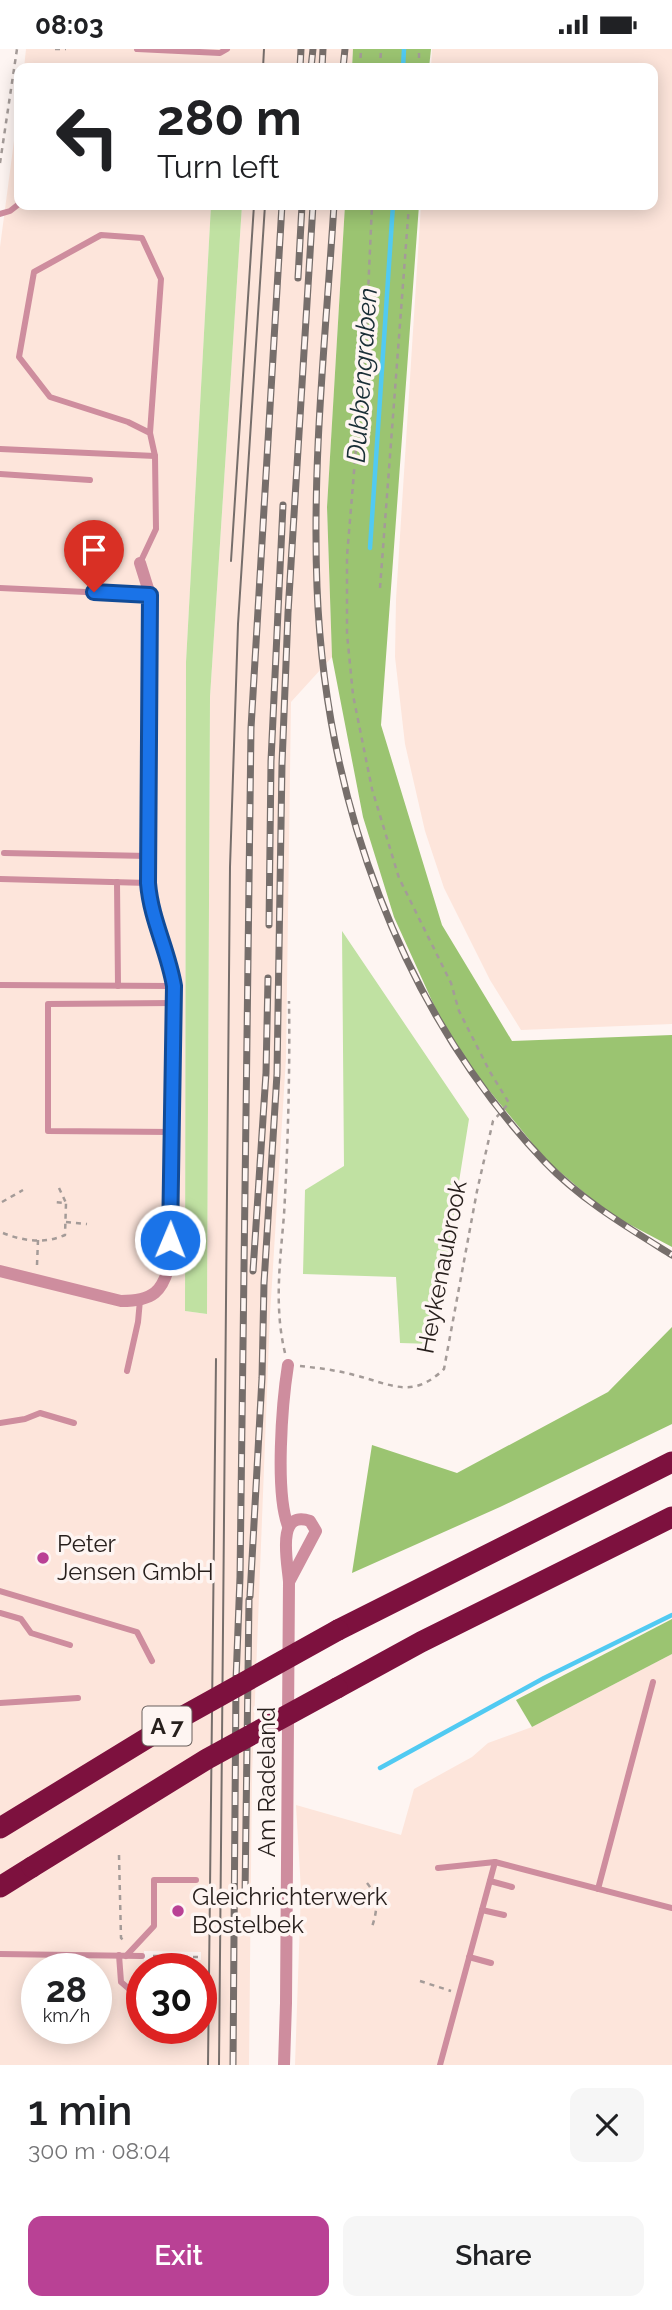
<!DOCTYPE html>
<html lang="en">
<head>
<meta charset="utf-8">
<style>
	:root { --surface:#fff; --page:#f6f6f6; --text:#202124; --muted:#757577; --accent:#b94195 }
	body { margin:0; font-family:Raleway,sans-serif; background:var(--page); color:var(--text); height:100vh; display:flex; flex-direction:column; font-size:26px; white-space:nowrap }
	* { box-sizing:border-box; margin:0 }
	p { font-size:23px; color:var(--muted) }
	.icon { flex:none; width:38px; height:38px; fill:none; stroke:currentColor; stroke-width:2; stroke-linecap:round; stroke-linejoin:round }
	.map { position:relative; height:2016px; overflow:hidden }
	.panel { display:flex; flex-direction:column; background:var(--surface); flex:1 }
	.panel>* { flex:none }
	.guide { position:absolute; left:14px; top:14px; width:644px; height:147px; border-radius:14px; box-shadow:0 4px 18px #0003; background:#fff; color:var(--text); overflow:hidden }
	.speed { position:absolute; left:21px; top:1904px; display:flex; gap:14px; font-size:35px; font-weight:700; text-align:center }
	.speed>* { display:grid; place-content:center; width:91px; height:91px; border-radius:50%; background:var(--surface); box-shadow:0 4px 18px #0003; line-height:1 }
	.speed small { font-size:18px; font-weight:400 }
	.speed .limit { border:10px solid #d22; background:#fff; color:#111 }
	.pin { position:absolute; display:grid; place-items:center; width:60px; height:60px; color:#fff; margin:-72px -30px; border-radius:50% 50% 50% 0; rotate:-45deg; box-shadow:0 0 7px #0007 }
	.pin .icon { rotate:45deg }
	.me { position:absolute; width:77px; margin:-38px; rotate:1deg; stroke-linejoin:round; filter:drop-shadow(0 0 5px #0008) }
	.turn { display:flex; align-items:center; gap:24px; height:147px; padding:0 28px; font-size:32px }
	.turn .icon { width:91px; height:91px; stroke-width:2.5 }
	.turn b { display:block; font-size:49px; line-height:60px }
	.round { display:grid; place-items:center; flex:none; width:74px; height:74px; border-radius:14px; background:var(--page) }
	.headline { display:flex; align-items:center; justify-content:space-between; height:119px; padding:0 28px }
	h1 { font-size:42px; font-weight:600; line-height:52px }
	.action { display:flex; gap:14px; margin-top:auto; padding:14px 28px }
	.action a { flex:1; height:80px; border-radius:14px; background:var(--accent); color:#fff; font-size:28px; font-weight:600; line-height:80px; text-align:center }
	.action a+a { background:var(--page); color:var(--text) }
	.status { display:flex; justify-content:space-between; align-items:center; height:49px; padding:0 35px; background:var(--surface); direction:ltr }
	.status svg { height:19px; fill:currentColor }
	.map>svg:first-child { display:block }
</style>
</head>
<body>
<div class="status"><b>08:03</b><svg viewBox="0 0 49 12"><path d="M0 12V9h3v3zM5 12V6h3v6zM10 12V3h3v9zM15 12V0h3v12zM26 1h20v11H26zM47 4h2v5h-2z"/></svg></div>
<div class="map">
<svg width="672" height="2016" viewBox="0 0 672 2016">
	<rect width="100%" height="100%" fill="#fef5f2"/>
	<g fill="#fde5db" fill-rule="evenodd">
		<polygon points="26,0 353,0 352,19 24,19"/>
		<polygon points="432,0 672,0 672,975 521,981 490,931 444,839 425,782 405,695 395,608 396,550 421,156 653,156 653,19 431,19"/>
		<path d="M19,54V156H211L186,613L185,1262L207,1265L210,648L242,156H345L327,458L332,608L291,653L286,1009L270,1266L252,1726L249,2016H0V198ZM144,1902L201,1903V1911H144ZM37,1920H96V1979H37ZM142,1920H201V1979H142Z"/>
		<polygon points="672,1605 672,2016 295,2016 301,1842 296,1756 401,1786 414,1740 472,1708 488,1694 532,1678"/>
	</g>
	<g fill="#c0e1a2">
		<polygon points="211,156 242,156 210,648 207,1265 185,1262 186,613"/>
		<polygon points="342,882 469,1070 433,1295 400,1294 396,1228 303,1225 305,1141 344,1117"/>
	</g>
	<g fill="#9bc471">
		<polygon points="353,0 431,0 429,19 352,19"/>
		<polygon points="345,156 419,156 381,676 442,876 512,992 672,986 672,1198 608,1164 546,1111 452,996 394,868 363,768 332,608 327,458"/>
		<polygon points="672,1278 672,1375 500,1458 352,1524 372,1396 457,1424 608,1343"/>
		<polygon points="672,1570 672,1605 532,1678 516,1651"/>
	</g>
	<g fill="none" stroke-linecap="round" stroke-linejoin="round">
		<g stroke="#51caf2" stroke-width="4.5">
			<polyline points="403,19 404,0"/>
			<polyline points="370,499 393,156"/>
			<polyline points="380,1719 544,1629 672,1566"/>
		</g>
		<g stroke="#a49b98" stroke-width="2.5" stroke-dasharray="5 5" stroke-linecap="butt">
			<polyline points="55,0 66,0"/>
			<polyline points="360,19 361,0"/>
			<polyline points="380,19 381,0"/>
			<polyline points="419,19 419,0"/>
			<polyline points="0,114 17,0"/>
			<polyline points="380,539 409,156"/>
			<polyline points="59,1139 66,1154"/>
			<polyline points="2,1153 23,1141"/>
			<polyline points="66,1173 87,1175"/>
			<path d="M3,1184C23,1192 45,1195 65,1186L66,1154L54,1153"/>
			<polyline points="37,1216 38,1191"/>
			<path d="M285,1304C274,1258 280,1213 284,1166C288,1095 290,1024 289,952"/>
			<path d="M300,1317C318,1319 336,1321 354,1326C391,1335 412,1351 444,1320L477,1142L493,1072L509,1054L490,1023L459,962L451,934L399,829L372,740L353,646L347,585V507L367,267L372,156"/>
			<polyline points="119,1806 121,1889 125,1892"/>
			<path d="M367,1834C380,1850 377,1863 371,1881"/>
			<polyline points="153,1907 198,1908"/>
			<polyline points="420,1932 451,1942"/>
		</g>
		<g stroke="#ce8d9e" stroke-width="6">
			<polyline points="137,0 220,4 227,0"/>
			<polyline points="0,165 10,162 19,155"/>
			<polyline points="0,400 155,407"/>
			<polyline points="0,425 90,431"/>
			<polyline points="140,514 156,480 155,407 150,384 161,230 142,189 101,186 34,223 19,308 50,348 128,373 150,384"/>
			<polyline points="0,539 150,546"/>
			<polyline points="4,804 148,807"/>
			<polyline points="0,830 148,834"/>
			<polyline points="117,833 118,937"/>
			<polyline points="0,936 173,937"/>
			<polyline points="172,1083 48,1082 48,955 174,954"/>
			<polyline points="127,1322 138,1273 140,1251"/>
			<polyline points="0,1374 25,1370 40,1364 74,1374"/>
			<polyline points="0,1542 137,1583 152,1612"/>
			<polyline points="0,1564 21,1570 31,1584 70,1596"/>
			<polyline points="0,1654 78,1649"/>
			<polyline points="438,1819 495,1813 672,1859"/>
			<polyline points="490,1832 512,1838"/>
			<polyline points="598,1840 653,1633"/>
			<polyline points="482,1861 504,1866"/>
			<polyline points="0,1905 142,1907"/>
			<polyline points="119,1906 121,1933 135,1945 142,1946"/>
			<polyline points="126,1907 154,1877 154,1831 196,1831"/>
			<polyline points="469,1908 491,1914"/>
			<polyline points="440,2016 495,1813"/>
		</g>
		<g stroke="#ce8d9e" stroke-width="12">
			<path d="M0,1222L121,1252C153,1252 163,1243 170,1213L174,937C168,901 151,870 148,834L150,546L140,514"/>
			<path d="M288,1316C282,1354 275,1443 288,1477"/>
			<path d="M284,2016L286,1954L289,1533C288,1515 275,1460 310,1472L316,1482L289,1533"/>
		</g>
		<g stroke="#7d113e" stroke-width="21">
			<polyline points="338,1581 672,1413"/>
			<polyline points="337,1639 421,1593 672,1468"/>
			<polyline points="0,1838 32,1818"/>
		</g>
		<g stroke="#766e6b" stroke-width="2">
			<polyline points="263,19 264,0"/>
			<polyline points="231,512 254,156"/>
			<polyline points="208,2016 216,1310"/>
			<polyline points="219,2016 230,818 238,575 265,156"/>
		</g>
		<defs>
			<g id="rail">
				<polyline points="300,19 301,0"/>
				<polyline points="311,19 313,0"/>
				<polyline points="322,19 323,0"/>
				<polyline points="343,19 345,0"/>
				<path d="M334,156C326,283 312,411 317,538C325,748 399,959 544,1112C581,1151 627,1178 672,1206"/>
				<polyline points="298,229 302,156"/>
				<polyline points="269,876 271,712 283,456"/>
				<polyline points="253,1222 266,1024 268,929"/>
				<polyline points="250,1547 262,1329 264,1234 277,1025 282,715 288,564 313,156"/>
				<polyline points="245,1845 249,1551"/>
				<polyline points="233,2016 236,1631 240,1528 251,679 282,156"/>
			</g>
		</defs>
		<use href="#rail" stroke="#766e6b" stroke-width="7"/>
		<use href="#rail" stroke="#fef5f2" stroke-width="4.5" stroke-dasharray="13" stroke-linecap="butt"/>
		<g stroke="#7d113e" stroke-width="21">
			<polyline points="0,1779 180,1669 338,1581"/>
			<polyline points="32,1818 207,1710 337,1639"/>
		</g>
	</g>
	<g fill="none" stroke-linecap="round" stroke-linejoin="round">
		<defs>
			<path id="route" d="M94,543L150,546L148,834C151,871 168,901 174,937L170,1191"/>
		</defs>
		<use href="#route" stroke="#114b97" stroke-width="18"/>
		<use href="#route" stroke="#1a73e8" stroke-width="12"/>
	</g>
	<g fill="#b94195" stroke="#fef5f2" stroke-width="2.5">
		<circle cx="43" cy="1509" r="7"/>
		<circle cx="178" cy="1862" r="7"/>
	</g>
	<g text-anchor="middle" stroke-width="7" stroke-linejoin="round" paint-order="stroke">
		<rect fill="#fef5f2" stroke="#685f5c" stroke-width="2" x="142.5" y="1657.5" width="49" height="39" rx="5"/>
		<g font-size="23" font-weight="bold" fill="#271f1c">
			<text x="167" y="1685">A 7</text>
		</g>
		<g font-size="24" fill="#271f1c" stroke="#fef5f2">
			<text transform="translate(442 1218) rotate(-79)" y="8">Heykenaubrook</text>
			<text transform="translate(267 1733) rotate(-90)" y="8">Am Radeland</text>
		</g>
		<g font-size="24" fill="#271f1c" stroke="#fef5f2" text-anchor="start">
			<text x="57" y="1503">Peter<tspan x="57" dy="28">Jensen GmbH</tspan></text>
			<text x="192" y="1856">Gleichrichterwerk<tspan x="192" dy="28">Bostelbek</tspan></text>
		</g>
		<g font-size="26" font-style="italic" fill="#192e36" stroke="#fef5f2">
			<text transform="translate(362 326) rotate(-86)" y="9">Dubbengraben</text>
		</g>
	</g>
</svg>
<div class="speed"><div>28<small>km/h</small></div><div class="limit">30</div></div>
<div class="pin" style="left:94px;top:543px;background:#d93025"><svg class="icon" aria-label="arrive" viewBox="0 0 24 24"><path d="M6 21V4h12l-3 4 3 4H6"/></svg></div>
<svg class="me" style="left:170px;top:1191px" viewBox="-20 -20 40 40"><circle r="17" fill="#1a73e8" stroke="#fff" stroke-width="3"/><path d="M0-11L8 9 0 5-8 9z" fill="#fff"/></svg>
<div class="guide">
<div class="turn"><svg class="icon" aria-label="left" viewBox="0 0 24 24"><path d="M17 20v-9H6M10 6l-5 5 5 5"/></svg><div><b>280 m</b>Turn left</div></div>
</div>
</div>
<section class="panel">
<div class="headline"><div><h1>1 min</h1><p>300 m · 08:04</p></div><a class="round"><svg class="icon" aria-label="close" viewBox="0 0 24 24"><path d="M6 6l12 12M18 6L6 18"/></svg></a></div>
<div class="action"><a>Exit</a><a>Share</a></div>
</section>
</body>
</html>
